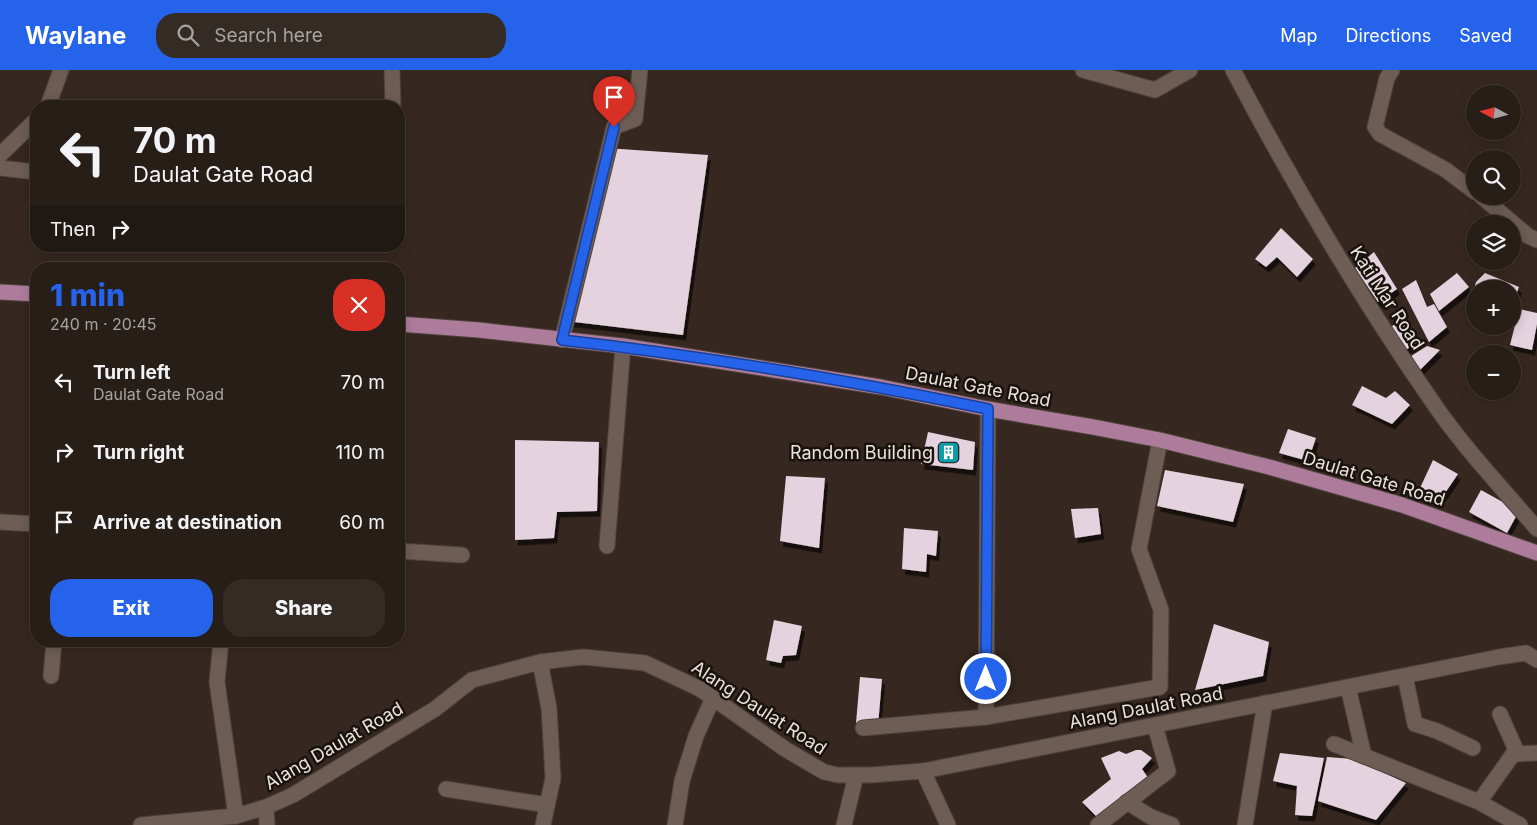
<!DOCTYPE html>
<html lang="en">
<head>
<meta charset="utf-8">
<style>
	:root { --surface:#281e18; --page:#342b25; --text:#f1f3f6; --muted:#a5a2a2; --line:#443c37; --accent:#2563eb }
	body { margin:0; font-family:Inter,sans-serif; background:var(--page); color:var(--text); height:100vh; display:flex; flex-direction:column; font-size:19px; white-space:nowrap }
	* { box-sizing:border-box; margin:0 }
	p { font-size:16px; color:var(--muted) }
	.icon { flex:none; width:28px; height:28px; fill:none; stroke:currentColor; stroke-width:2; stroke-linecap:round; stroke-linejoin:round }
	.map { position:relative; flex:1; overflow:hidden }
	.details { position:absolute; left:30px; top:192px; width:375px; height:385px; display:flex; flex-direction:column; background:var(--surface); border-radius:20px; box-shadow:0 2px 12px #0003,0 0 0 1px var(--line) }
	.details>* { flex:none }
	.banner { position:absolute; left:30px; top:30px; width:375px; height:152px; border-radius:20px; box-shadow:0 2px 12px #0003,0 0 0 1px var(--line); background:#281e18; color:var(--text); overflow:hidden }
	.needle { width:32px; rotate:277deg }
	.controls { position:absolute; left:1466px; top:15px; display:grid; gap:10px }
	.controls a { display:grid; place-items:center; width:55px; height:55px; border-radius:50%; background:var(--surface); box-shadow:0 2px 12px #0003,0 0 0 1px var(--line); font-size:25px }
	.pin { position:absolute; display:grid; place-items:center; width:42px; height:42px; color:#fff; margin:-51px -21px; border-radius:50% 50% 50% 0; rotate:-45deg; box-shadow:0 0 5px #0007 }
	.pin .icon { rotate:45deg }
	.me { position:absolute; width:55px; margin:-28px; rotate:0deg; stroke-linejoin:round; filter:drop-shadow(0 0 4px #0008) }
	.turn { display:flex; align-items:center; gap:18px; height:105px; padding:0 20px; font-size:22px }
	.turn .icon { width:65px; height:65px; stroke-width:2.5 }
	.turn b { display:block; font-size:35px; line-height:42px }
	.then { display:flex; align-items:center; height:48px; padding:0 20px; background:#0003; gap:10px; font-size:19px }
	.round { display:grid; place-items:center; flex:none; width:52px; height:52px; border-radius:20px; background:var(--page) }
	.head { display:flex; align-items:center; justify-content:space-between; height:85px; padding:0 20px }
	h1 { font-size:30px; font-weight:800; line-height:38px; color:var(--accent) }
	.action { display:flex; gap:10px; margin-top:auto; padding:10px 20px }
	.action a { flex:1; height:58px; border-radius:20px; background:var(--accent); color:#fff; font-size:20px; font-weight:800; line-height:58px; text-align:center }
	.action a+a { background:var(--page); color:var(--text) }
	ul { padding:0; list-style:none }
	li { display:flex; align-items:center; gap:15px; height:70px; padding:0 20px }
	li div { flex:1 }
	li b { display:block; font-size:19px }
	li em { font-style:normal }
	header { display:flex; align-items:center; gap:30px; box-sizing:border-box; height:70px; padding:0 25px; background:var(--accent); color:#fff }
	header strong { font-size:24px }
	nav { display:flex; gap:28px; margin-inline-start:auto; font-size:18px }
	.search { width:350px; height:45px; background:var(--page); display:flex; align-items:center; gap:12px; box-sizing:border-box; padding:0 18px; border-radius:20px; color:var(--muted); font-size:19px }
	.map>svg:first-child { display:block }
</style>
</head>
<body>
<header>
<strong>Waylane</strong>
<div class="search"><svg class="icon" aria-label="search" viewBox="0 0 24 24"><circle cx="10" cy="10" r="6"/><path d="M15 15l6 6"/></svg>Search here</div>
<nav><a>Map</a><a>Directions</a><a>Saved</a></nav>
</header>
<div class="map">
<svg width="1537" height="755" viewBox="0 0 1537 755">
	<defs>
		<filter id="shadow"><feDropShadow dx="3" dy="5.5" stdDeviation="0" flood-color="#0009"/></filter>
	</defs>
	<rect width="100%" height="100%" fill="#362820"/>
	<g fill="#e4d2de" filter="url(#shadow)">
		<polygon points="606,78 708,85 683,265 566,251"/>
		<polygon points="1281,158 1313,189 1297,207 1277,187 1266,197 1255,189"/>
		<polygon points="1374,182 1397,219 1378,232 1355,198"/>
		<polygon points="1457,203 1469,217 1439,241 1430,224"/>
		<polygon points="1485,203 1519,217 1513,234 1512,219 1475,219 1475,234 1471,233 1476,212"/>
		<polygon points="1416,210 1427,237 1434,234 1447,257 1429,272 1402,219"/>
		<polygon points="1519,239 1537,243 1537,254 1532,280 1510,275"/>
		<polygon points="1402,250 1416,273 1404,281 1389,258"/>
		<polygon points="1427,276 1440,280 1420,300 1408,288"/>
		<polygon points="1362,316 1386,328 1395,321 1410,335 1392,354 1352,335"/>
		<polygon points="1288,359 1316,368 1308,391 1279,383"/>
		<polygon points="928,362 975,372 973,400 921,394"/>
		<polygon points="515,370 599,372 597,441 557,442 554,468 515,470"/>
		<polygon points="1433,390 1458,404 1443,426 1420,418"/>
		<polygon points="1165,400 1244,414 1233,452 1157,436"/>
		<polygon points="786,406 825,408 819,478 780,471"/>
		<polygon points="1481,420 1519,441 1507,463 1469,442"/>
		<polygon points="1098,438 1101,464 1075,468 1071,439"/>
		<polygon points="904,458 938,461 936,486 927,484 926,502 902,499"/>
		<polygon points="774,550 802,556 796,585 783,586 781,593 766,590"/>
		<polygon points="1214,554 1269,572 1263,606 1195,620"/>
		<polygon points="860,607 882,609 878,655 856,653"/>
		<polygon points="1136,680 1141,680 1152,688 1142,699 1149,709 1098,748 1082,732 1111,709 1101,688 1119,681 1126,684"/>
		<polygon points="1280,683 1324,688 1312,746 1295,745 1297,716 1273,711"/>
		<polygon points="1327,687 1354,689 1406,713 1376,750 1318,731"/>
	</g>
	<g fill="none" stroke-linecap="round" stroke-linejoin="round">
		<defs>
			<g id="minor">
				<polyline points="392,0 393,36"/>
				<polyline points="1083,0 1155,20 1190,0"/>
				<path d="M1233,0C1294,116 1361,229 1436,337C1466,380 1503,419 1537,459"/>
				<polyline points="1392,0 1387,8 1375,57 1380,64 1446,100 1475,122"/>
				<polyline points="48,36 61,0"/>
				<polyline points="0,85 36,50"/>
				<polyline points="0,98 36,102"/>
				<polyline points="1481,126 1528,166 1537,170"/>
				<polyline points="562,270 614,57 635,49 640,0"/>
				<polyline points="0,452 36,454"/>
				<polyline points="607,476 623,276"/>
				<polyline points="399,481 462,485"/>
				<polyline points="221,571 217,612 236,746"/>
				<polyline points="540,592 549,638 553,708 543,755"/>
				<polyline points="51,606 54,571"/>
				<polyline points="1405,606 1415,654 1437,661 1473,678"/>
				<polyline points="1348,617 1364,686"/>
				<polyline points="986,647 988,339"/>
				<polyline points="863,658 986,647 1160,617 1161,540 1139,479 1160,370"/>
				<polyline points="1334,674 1479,732 1520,755"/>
				<polyline points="1513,684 1537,683"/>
				<polyline points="923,701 948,755"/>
				<polyline points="446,719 547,735"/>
				<polyline points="1127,732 1151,747 1172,755"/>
				<polyline points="1479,732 1516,680 1500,644"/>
				<polyline points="266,737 267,755"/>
				<polyline points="141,755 236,746 266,737 293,725 435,639 472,610 540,592 583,587 645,593 700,619 785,679 824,702 838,705 870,705 923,701 1499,587 1526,583 1537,590"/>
				<polyline points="675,755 682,711 696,666 713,628"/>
				<polyline points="844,755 856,705"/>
				<polyline points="1098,755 1168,701 1155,656"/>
				<polyline points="1245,755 1265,633"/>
			</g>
			<g id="major">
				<polyline points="0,222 36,224"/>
				<polyline points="399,254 479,260 623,276 881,317 988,339 1093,357 1160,370 1269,397 1402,435 1537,483"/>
			</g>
		</defs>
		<use href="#minor" stroke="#4e433c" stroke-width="17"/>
		<use href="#major" stroke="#4e433c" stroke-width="17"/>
		<use href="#minor" stroke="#6d5d54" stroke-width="15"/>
		<use href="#major" stroke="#ae7c9b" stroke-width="15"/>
	</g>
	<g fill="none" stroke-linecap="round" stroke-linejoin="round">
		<defs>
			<path id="route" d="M614,57L562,270C705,286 847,310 988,339L986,609"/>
		</defs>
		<use href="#route" stroke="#184099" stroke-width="12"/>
		<use href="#route" stroke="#2563eb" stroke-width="9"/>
	</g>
	<defs>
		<symbol id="building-square" viewBox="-11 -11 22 22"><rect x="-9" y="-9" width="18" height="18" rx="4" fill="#0f9aa8" stroke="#19120f"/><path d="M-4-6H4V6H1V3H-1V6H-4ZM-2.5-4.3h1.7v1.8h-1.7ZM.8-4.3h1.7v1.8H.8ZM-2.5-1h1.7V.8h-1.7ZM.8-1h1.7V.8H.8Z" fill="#fff"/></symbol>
	</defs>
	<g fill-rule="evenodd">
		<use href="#building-square" x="936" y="370" width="25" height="25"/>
	</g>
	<g text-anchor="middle" stroke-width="5" stroke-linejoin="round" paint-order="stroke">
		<g font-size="18" fill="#ebe2dc" stroke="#19120f">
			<text transform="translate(1387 228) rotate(57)" y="6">Kati Mar Road</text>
			<text transform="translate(978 317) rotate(11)" y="6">Daulat Gate Road</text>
			<text transform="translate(1374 409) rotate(17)" y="6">Daulat Gate Road</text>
			<text transform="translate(759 638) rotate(33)" y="6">Alang Daulat Road</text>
			<text transform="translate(1146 638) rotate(-11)" y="6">Alang Daulat Road</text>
			<text transform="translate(334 676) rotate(-30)" y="6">Alang Daulat Road</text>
		</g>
		<g font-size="18" fill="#ebe2dc" stroke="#19120f" text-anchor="end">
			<text x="933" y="389">Random Building</text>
		</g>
	</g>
</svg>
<div class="controls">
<a><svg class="needle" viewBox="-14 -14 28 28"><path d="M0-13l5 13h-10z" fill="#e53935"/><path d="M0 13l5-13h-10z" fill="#a5a2a2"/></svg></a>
<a><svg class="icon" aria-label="search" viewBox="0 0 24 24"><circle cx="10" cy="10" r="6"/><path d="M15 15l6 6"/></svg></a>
<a><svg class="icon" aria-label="layers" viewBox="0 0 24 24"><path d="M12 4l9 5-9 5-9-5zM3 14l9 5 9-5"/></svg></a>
<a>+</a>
<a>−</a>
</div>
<div class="pin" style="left:614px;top:57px;background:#d93025"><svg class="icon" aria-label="arrive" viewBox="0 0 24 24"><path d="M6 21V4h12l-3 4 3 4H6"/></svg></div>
<svg class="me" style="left:986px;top:609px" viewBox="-20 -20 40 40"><circle r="17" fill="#2563eb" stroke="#fff" stroke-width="3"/><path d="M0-11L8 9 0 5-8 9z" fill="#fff"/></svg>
<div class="banner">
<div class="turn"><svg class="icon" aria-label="left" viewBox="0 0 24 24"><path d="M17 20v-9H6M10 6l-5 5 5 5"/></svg><div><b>70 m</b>Daulat Gate Road</div></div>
<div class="then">Then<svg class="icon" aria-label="right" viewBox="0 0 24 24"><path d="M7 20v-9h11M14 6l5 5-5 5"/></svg></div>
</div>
<section class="details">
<div class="head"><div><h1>1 min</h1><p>240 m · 20:45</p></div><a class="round" style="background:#d93025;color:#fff"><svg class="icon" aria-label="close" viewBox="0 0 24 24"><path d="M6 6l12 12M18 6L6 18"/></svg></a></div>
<ul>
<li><svg class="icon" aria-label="left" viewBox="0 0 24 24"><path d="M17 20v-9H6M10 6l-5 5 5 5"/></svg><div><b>Turn left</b><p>Daulat Gate Road</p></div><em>70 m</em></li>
<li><svg class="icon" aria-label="right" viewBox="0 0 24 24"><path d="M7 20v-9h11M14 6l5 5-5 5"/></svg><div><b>Turn right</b></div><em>110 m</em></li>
<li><svg class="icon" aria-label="arrive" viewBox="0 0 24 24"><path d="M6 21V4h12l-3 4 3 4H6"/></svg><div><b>Arrive at destination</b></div><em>60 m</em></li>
</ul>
<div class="action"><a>Exit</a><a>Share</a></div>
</section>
</div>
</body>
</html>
